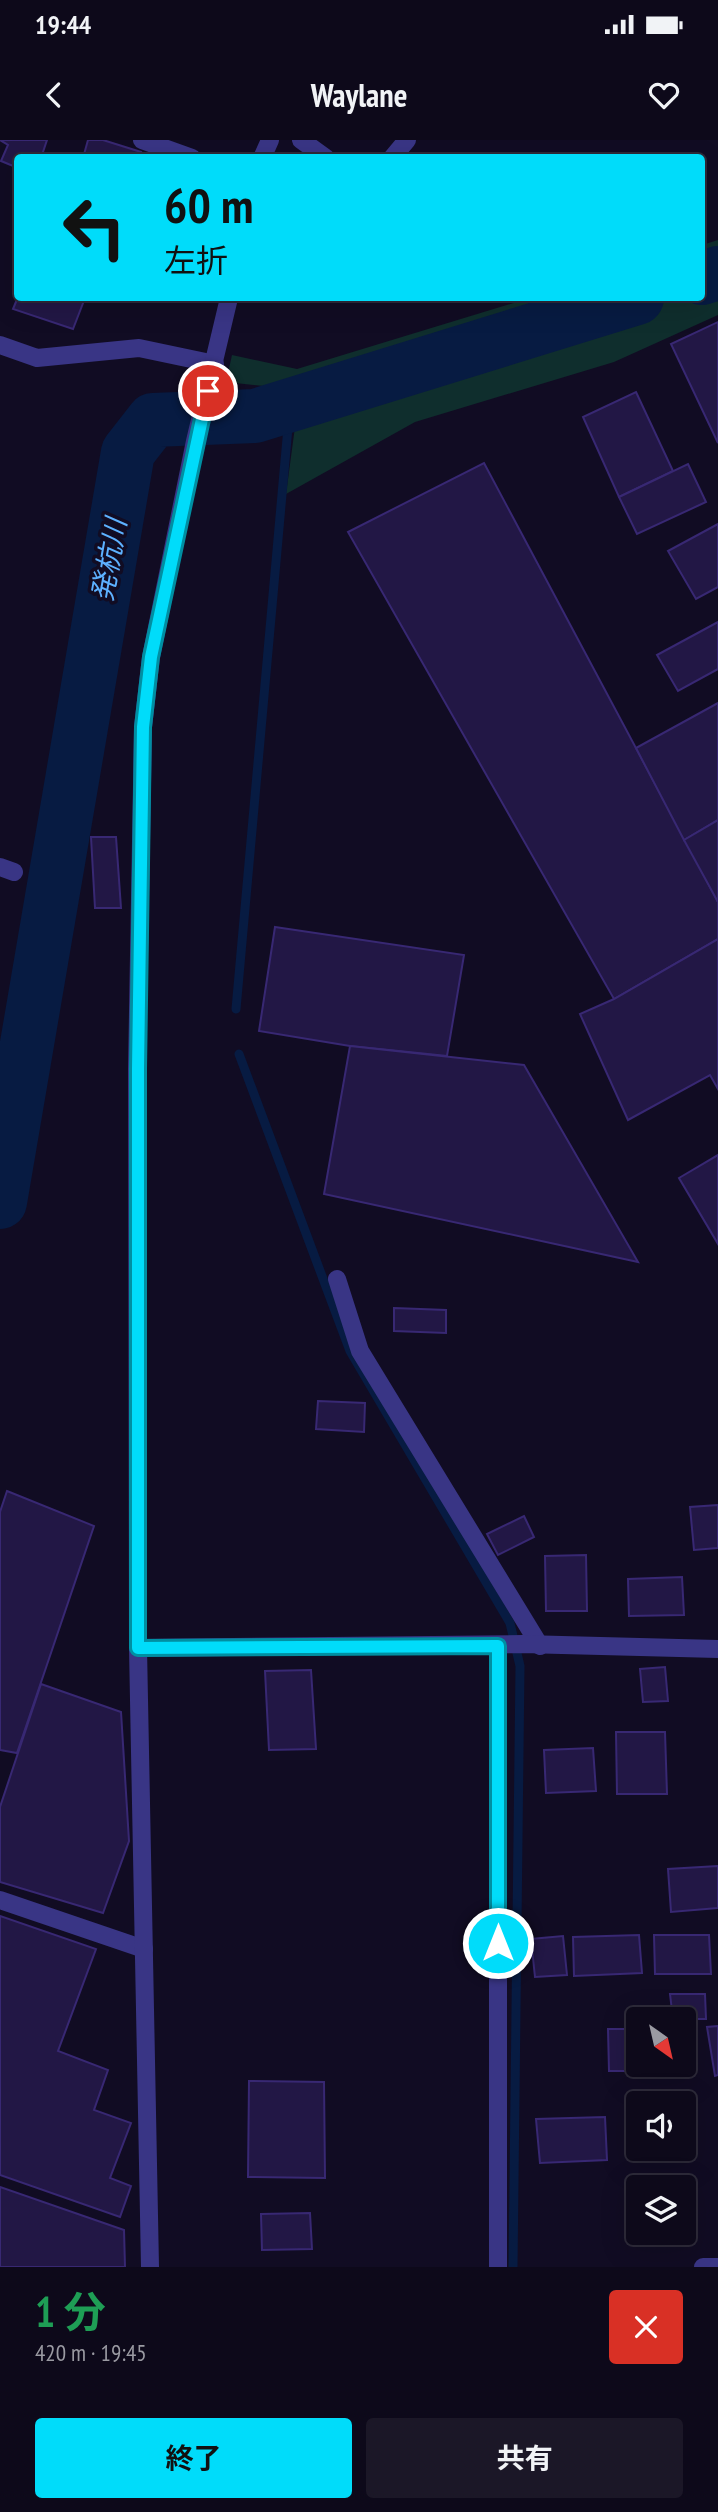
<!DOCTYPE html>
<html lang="ja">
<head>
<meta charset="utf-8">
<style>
	:root { --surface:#0d091a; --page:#1b1727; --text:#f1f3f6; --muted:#9a9aa2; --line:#2d2a39; --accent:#00dcfa }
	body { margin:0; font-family:"PT Sans Narrow","Noto Sans JP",sans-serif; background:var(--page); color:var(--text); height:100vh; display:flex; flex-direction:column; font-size:26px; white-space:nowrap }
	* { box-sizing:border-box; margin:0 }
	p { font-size:23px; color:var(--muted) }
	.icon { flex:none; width:38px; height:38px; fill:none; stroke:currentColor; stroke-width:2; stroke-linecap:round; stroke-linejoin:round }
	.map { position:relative; height:2127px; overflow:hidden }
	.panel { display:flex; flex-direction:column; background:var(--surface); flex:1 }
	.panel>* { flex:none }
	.banner { position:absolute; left:14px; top:14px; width:691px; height:147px; border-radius:7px; box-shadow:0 7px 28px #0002,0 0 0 2px var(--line); background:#00dcfa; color:#111; overflow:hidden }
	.needle { width:46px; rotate:146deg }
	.tools { position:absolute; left:626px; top:1867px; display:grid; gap:14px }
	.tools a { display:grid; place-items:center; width:70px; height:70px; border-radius:7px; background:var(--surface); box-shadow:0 7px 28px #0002,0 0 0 2px var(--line); font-size:35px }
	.pin { position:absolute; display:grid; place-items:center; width:60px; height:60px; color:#fff; margin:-30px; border:4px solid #fff; border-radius:50%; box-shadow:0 2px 7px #0007 }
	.me { position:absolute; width:77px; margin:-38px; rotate:0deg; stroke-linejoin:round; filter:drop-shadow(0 0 5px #0008) }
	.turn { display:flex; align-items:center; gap:24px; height:147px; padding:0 35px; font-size:32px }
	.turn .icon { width:91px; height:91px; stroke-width:2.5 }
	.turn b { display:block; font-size:49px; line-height:60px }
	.round { display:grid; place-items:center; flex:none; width:74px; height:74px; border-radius:7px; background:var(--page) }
	.overview { display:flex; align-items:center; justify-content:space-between; height:119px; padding:0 35px }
	h1 { font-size:42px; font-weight:700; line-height:52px; color:#1e9e55 }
	.primary-button { display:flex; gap:14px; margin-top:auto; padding:14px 35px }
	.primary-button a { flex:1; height:80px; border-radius:7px; background:var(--accent); color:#111; font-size:28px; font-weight:700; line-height:80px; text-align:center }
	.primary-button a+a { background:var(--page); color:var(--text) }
	.status { display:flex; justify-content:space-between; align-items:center; height:49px; padding:0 35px; background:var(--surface); direction:ltr }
	.status svg { height:19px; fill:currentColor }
	header { display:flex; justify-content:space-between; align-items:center; height:91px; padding:0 35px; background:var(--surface); font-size:32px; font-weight:700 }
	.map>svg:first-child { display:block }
</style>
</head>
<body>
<div class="status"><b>19:44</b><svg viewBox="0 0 49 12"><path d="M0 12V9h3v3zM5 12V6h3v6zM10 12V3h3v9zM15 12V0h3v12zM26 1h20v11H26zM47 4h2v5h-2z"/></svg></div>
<header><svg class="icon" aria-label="back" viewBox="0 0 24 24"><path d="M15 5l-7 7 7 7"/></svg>Waylane<svg class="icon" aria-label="heart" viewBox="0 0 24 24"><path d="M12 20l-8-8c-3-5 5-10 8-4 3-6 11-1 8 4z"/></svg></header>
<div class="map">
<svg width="718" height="2127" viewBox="0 0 718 2127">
	<rect width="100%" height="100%" fill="#110c23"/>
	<g fill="#0f2e2d">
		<polygon points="718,100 718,120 702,125 702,105"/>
		<polygon points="718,146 718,175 614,222 415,282 286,354 297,272 680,158 702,158 702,151"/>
		<polygon points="530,158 596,158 292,249 226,242 232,215 297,229"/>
	</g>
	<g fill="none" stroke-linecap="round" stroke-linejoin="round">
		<g stroke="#071b42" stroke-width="9">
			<polyline points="236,869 290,265"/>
			<polyline points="239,914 350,1211 510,1483 520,1526 513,2127"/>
		</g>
		<g stroke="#071b42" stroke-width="54">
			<polyline points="702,138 718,133"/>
			<polyline points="0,1062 128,312 153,280 255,276 637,158"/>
		</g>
	</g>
	<g fill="#221745" stroke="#382873" stroke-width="2">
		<polygon points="0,0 47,0 41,18 18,18 18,28 1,21 8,5"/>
		<polygon points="88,0 103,0 141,12 139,18 83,18"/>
		<polygon points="18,157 18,158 85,158 73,189 13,169"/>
		<polygon points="718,182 718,303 671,204"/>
		<polygon points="636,252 673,331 619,357 583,277"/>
		<polygon points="484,323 718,762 718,799 614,859 348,392"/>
		<polygon points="688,324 706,362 637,394 619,357"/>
		<polygon points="718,384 718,447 696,459 668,411"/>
		<polygon points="718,482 718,529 678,551 657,515"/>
		<polygon points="718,563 718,680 684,700 636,608"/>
		<polygon points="718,680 718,762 684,700"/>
		<polygon points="91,697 116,697 121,768 95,768"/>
		<polygon points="275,787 464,815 447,916 350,906 259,891"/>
		<polygon points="718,799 718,949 710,935 628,980 580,874 614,859"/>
		<polygon points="350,906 524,925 638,1122 324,1054"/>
		<polygon points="718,1015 718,1104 679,1038"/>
		<polygon points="394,1168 446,1170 446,1193 394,1191"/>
		<polygon points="318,1261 365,1263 364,1292 316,1289"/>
		<polygon points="7,1351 94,1386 17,1613 0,1610 0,1372"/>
		<polygon points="718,1365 718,1408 694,1410 690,1367"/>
		<polygon points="524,1376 534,1397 498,1415 487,1394"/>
		<polygon points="586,1415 587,1471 546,1471 545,1416"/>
		<polygon points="682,1437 684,1475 629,1476 628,1439"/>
		<polygon points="665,1527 668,1561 643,1562 640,1529"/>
		<polygon points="311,1530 316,1609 269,1610 265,1531"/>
		<polygon points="41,1544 121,1572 129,1701 103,1773 0,1742 0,1667"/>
		<polygon points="616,1592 665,1592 667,1654 617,1654"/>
		<polygon points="593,1608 596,1651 546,1653 544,1610"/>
		<polygon points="718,1726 718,1768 671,1772 668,1729"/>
		<polygon points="0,1776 96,1809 58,1911 108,1930 94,1970 131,1983 110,2038 131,2046 120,2077 0,2035"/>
		<polygon points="639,1795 642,1833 574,1836 573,1797"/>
		<polygon points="654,1795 709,1795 711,1834 655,1834"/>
		<polygon points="563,1796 567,1835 535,1837 531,1799"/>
		<polygon points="670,1854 705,1854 706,1879 673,1879"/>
		<polygon points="718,1886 718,1935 715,1936 707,1887"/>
		<polygon points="608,1889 639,1889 639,1925 667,1925 667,1931 609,1931"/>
		<polygon points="249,1941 324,1942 325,2038 248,2037"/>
		<polygon points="605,1977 607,2020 540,2023 536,1979"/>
		<polygon points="0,2047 124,2090 125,2127 0,2127"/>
		<polygon points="310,2073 312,2109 262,2110 261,2074"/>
	</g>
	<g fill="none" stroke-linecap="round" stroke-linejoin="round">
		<polyline stroke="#393585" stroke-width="18" points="337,1139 360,1211 540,1506"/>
		<g stroke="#393585" stroke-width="18">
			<polyline points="142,0 192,18"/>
			<polyline points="301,0 326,18"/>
			<polyline points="392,18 407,0"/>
			<polyline points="0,727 14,732"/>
			<polyline points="498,1506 498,2127"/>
			<polyline points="138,1508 523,1504 718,1509"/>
			<polyline points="0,1760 144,1809"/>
			<polyline points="703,2127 718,2127"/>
		</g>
		<g stroke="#393585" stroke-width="18">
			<polyline points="262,18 270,0"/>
			<polyline points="0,205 37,218 139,208 215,224"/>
			<polyline points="150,2127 138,1508 137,929 143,587 151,517 195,301 229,158"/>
		</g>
	</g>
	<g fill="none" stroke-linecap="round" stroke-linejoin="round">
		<defs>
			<polyline id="route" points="208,251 151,517 143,587 138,929 138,1508 498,1506 498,1803"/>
		</defs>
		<use href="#route" stroke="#008fa2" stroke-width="18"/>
		<use href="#route" stroke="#00dcfa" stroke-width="12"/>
	</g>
	<g text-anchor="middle" stroke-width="7" stroke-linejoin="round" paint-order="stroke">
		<g font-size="28" font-style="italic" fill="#5db1ff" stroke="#110c23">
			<text transform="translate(109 420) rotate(-80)" y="10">発杭川</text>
		</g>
	</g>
</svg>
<div class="tools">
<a><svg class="needle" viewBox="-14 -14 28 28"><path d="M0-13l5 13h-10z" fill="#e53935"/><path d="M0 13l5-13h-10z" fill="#9a9aa2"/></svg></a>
<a><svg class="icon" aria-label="sound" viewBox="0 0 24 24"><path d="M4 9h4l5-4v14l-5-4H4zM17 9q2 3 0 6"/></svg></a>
<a><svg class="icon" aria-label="layers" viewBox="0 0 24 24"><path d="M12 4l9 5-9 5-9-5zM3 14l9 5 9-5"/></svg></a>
</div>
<div class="pin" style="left:208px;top:251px;background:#d93025"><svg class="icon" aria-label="arrive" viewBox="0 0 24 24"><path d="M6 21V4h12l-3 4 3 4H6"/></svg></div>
<svg class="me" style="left:498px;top:1803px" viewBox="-20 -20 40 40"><circle r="17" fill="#00dcfa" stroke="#fff" stroke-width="3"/><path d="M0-11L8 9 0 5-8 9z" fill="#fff"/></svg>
<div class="banner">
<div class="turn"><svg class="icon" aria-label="left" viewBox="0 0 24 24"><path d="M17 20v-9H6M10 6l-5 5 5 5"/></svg><div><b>60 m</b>左折</div></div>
</div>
</div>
<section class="panel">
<div class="overview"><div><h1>1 分</h1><p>420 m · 19:45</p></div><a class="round" style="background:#d93025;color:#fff"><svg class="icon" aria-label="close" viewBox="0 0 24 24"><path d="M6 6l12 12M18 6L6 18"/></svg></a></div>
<div class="primary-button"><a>終了</a><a>共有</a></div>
</section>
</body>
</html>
